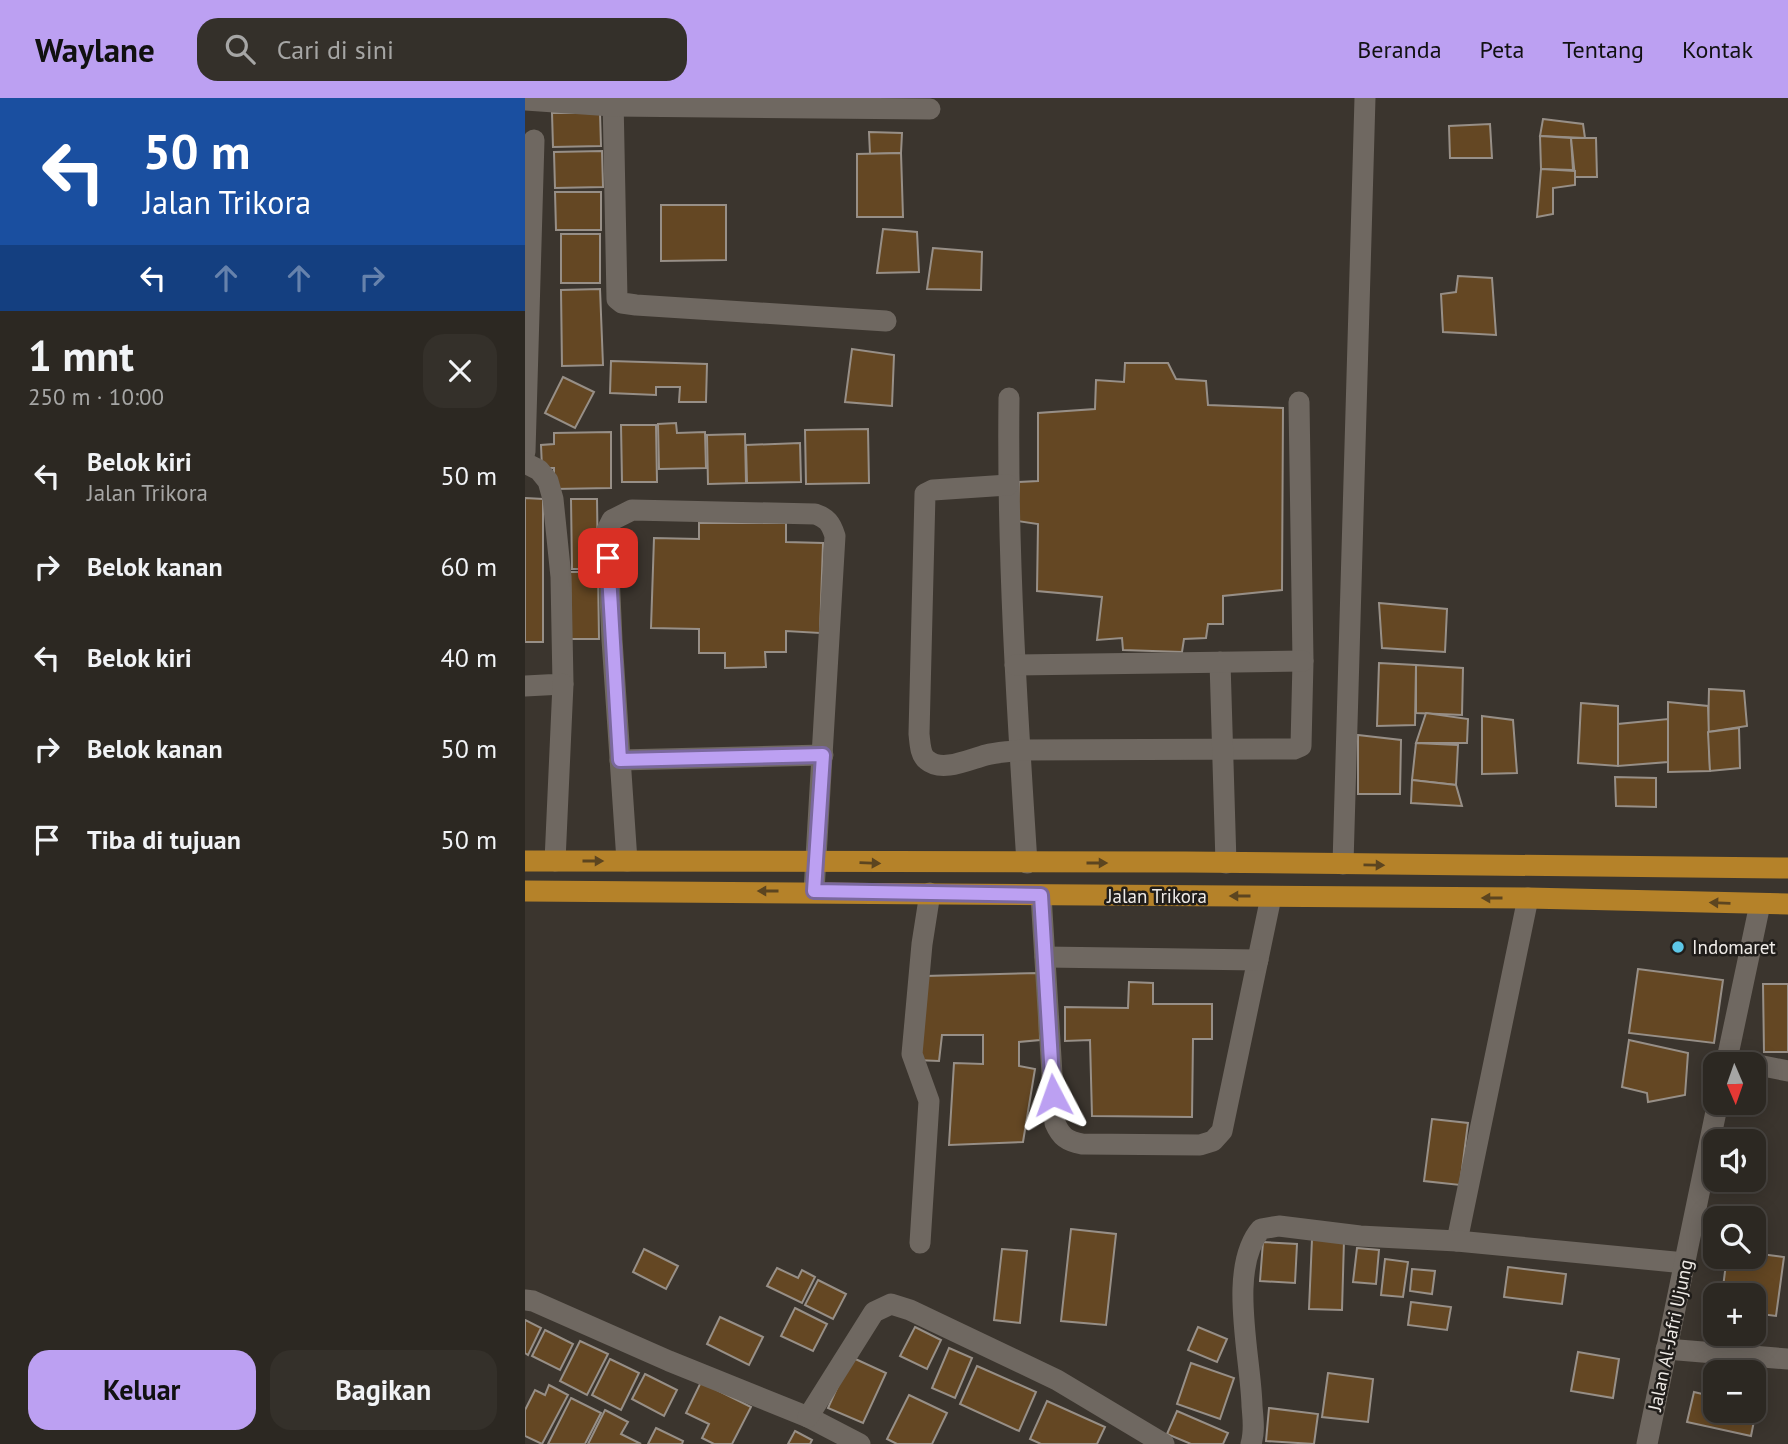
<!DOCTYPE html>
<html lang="id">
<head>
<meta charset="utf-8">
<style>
	:root { --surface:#2c2822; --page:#34302a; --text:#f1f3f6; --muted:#a6a6a5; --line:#484440; --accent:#bca0f2 }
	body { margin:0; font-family:"PT Sans",sans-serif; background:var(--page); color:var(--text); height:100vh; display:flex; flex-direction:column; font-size:26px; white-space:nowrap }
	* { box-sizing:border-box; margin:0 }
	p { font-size:23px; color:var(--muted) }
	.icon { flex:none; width:38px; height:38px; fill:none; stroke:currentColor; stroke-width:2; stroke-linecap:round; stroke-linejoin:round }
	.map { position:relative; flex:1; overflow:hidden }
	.drawer { display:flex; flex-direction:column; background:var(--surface); width:525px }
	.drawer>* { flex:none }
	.hud { background:#1a4fa0; color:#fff; overflow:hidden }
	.needle { width:46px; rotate:178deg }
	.tools { position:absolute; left:1178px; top:954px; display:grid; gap:14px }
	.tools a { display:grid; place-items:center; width:63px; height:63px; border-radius:14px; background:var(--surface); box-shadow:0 4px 18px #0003,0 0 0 2px var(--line); font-size:35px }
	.pin { position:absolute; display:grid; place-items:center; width:60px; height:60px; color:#fff; margin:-30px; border-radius:14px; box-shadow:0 4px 10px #0006 }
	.me { position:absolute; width:77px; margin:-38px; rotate:356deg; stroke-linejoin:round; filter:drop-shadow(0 0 5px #0008) }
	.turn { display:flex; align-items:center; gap:24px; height:147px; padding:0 28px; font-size:32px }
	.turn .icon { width:91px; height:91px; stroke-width:2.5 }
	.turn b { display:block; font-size:49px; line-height:60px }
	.lanes { display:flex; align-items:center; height:66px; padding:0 28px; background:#0003; justify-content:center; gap:35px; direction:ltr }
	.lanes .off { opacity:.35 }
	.round { display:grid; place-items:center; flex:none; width:74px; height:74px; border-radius:21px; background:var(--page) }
	.head { display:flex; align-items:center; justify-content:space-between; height:119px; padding:0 28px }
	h1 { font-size:42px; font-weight:600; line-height:52px }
	.button { display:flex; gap:14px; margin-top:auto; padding:14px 28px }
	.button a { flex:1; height:80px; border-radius:21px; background:var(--accent); color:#111; font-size:28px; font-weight:600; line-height:80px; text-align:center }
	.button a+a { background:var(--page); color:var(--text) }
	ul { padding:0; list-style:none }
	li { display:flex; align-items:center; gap:21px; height:91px; padding:0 28px }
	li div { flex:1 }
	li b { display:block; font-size:26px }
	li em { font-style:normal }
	header { display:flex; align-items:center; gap:42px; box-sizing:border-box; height:98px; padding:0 35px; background:var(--accent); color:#111 }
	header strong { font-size:33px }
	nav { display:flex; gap:38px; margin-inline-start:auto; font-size:24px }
	.search { width:490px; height:63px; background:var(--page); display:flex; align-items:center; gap:18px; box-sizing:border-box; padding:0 24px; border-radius:21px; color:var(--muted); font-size:26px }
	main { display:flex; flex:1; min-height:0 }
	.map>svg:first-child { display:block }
</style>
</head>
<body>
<header>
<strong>Waylane</strong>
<div class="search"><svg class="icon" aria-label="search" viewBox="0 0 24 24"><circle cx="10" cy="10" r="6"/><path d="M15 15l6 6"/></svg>Cari di sini</div>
<nav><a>Beranda</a><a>Peta</a><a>Tentang</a><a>Kontak</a></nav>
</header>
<main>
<section class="drawer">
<div class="hud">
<div class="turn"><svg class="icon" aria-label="left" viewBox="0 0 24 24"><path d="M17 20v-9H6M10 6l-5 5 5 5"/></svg><div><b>50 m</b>Jalan Trikora</div></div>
<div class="lanes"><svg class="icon" aria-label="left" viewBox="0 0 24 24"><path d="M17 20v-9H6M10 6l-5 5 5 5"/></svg><svg class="icon off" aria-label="ahead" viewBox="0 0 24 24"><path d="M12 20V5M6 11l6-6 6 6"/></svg><svg class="icon off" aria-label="ahead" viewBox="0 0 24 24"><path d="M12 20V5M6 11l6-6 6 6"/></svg><svg class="icon off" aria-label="right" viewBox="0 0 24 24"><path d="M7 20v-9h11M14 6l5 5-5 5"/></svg></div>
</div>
<div class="head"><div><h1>1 mnt</h1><p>250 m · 10:00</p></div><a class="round"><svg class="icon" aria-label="close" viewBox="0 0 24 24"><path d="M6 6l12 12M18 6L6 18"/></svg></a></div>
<ul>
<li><svg class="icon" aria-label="left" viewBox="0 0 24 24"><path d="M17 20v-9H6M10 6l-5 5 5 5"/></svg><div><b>Belok kiri</b><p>Jalan Trikora</p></div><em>50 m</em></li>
<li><svg class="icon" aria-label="right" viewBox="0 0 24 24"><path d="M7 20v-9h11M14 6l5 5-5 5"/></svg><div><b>Belok kanan</b></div><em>60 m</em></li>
<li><svg class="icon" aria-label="left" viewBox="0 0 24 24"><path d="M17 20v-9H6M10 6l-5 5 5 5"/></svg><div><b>Belok kiri</b></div><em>40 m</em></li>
<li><svg class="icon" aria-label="right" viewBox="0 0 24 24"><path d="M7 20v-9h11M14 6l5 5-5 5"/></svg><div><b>Belok kanan</b></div><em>50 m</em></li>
<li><svg class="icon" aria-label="arrive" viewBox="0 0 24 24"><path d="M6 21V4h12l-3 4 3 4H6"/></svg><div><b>Tiba di tujuan</b></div><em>50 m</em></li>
</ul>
<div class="button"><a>Keluar</a><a>Bagikan</a></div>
</section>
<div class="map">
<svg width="1263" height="1346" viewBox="0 0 1263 1346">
	<rect width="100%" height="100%" fill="#3b352e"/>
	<g fill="#644723" stroke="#978f87" stroke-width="2">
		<polygon points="27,15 75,15 76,48 28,49"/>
		<polygon points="1018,21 1058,26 1060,40 1015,38"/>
		<polygon points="965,26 967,60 925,60 924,28"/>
		<polygon points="344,34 377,35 376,55 345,56"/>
		<polygon points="1015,38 1046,40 1048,72 1016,71"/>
		<polygon points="1046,40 1071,40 1072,79 1050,79"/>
		<polygon points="77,53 78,89 30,90 29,54"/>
		<polygon points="376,55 378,119 332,119 332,56"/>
		<polygon points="1016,71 1050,73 1050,87 1028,90 1028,116 1012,119"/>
		<polygon points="30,94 76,94 76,132 31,132"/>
		<polygon points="136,107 201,107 201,162 136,163"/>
		<polygon points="358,131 392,134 394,174 352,175"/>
		<rect x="36" y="136" width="39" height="49"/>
		<polygon points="408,150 457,154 456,192 402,191"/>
		<polygon points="933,178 967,180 971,237 918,234 916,196 931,194"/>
		<polygon points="75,191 78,267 37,268 36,192"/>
		<polygon points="327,251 369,257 367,308 320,304"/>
		<polygon points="86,263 182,266 181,304 154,304 155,289 131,289 131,297 85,295"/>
		<polygon points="600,265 643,265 651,281 681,283 683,307 758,310 757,492 698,498 698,526 683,526 681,540 659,541 657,554 598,552 597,540 572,542 577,499 512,493 513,426 492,423 494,384 513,383 513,315 570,311 571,282 599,284"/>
		<polygon points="38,279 69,294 50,330 20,315"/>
		<polygon points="151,325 152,335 180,334 181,370 134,371 133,326"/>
		<polygon points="96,327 131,327 132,384 97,384"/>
		<polygon points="343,331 344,385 281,386 280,332"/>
		<polygon points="86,334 86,390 29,391 29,370 17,370 16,347 29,346 29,335"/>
		<polygon points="220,336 221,385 183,386 182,337"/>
		<polygon points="275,345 276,384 222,385 221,347"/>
		<polygon points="0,400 18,401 18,544 0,544"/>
		<polygon points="46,401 72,401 73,471 47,471"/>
		<polygon points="174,425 261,425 261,444 298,445 295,535 261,533 261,554 240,554 241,569 200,570 200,555 174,555 174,531 126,530 129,440 174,441"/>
		<polygon points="45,474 73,474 74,541 46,541"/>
		<polygon points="854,505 922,511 920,554 857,550"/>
		<polygon points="854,565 891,567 890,627 852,628"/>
		<polygon points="891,567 938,570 937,617 891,615"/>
		<polygon points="1184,591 1219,593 1222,628 1183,634"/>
		<polygon points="1143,604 1183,608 1185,673 1143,674"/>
		<polygon points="1056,605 1093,608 1093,668 1053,665"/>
		<polygon points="901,615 943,621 942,645 891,645"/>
		<polygon points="957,618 988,622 992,675 957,676"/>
		<polygon points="1143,621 1143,664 1093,668 1093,626"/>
		<polygon points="1214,630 1215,670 1185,673 1183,634"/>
		<polygon points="833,637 876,642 875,696 833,696"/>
		<polygon points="891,645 933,647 931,687 887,682"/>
		<polygon points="1090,679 1131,680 1131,709 1091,708"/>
		<polygon points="887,682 931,687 937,708 886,705"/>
		<polygon points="1113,871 1198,882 1189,945 1104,935"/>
		<polygon points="514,875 515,942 494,944 494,968 510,971 498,1044 424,1047 429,965 458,966 458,937 417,937 414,963 391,962 400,878"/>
		<polygon points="604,884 628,885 628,906 687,906 687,941 668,941 667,1019 567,1018 565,942 540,943 540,909 603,910"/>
		<polygon points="1238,886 1263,886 1263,954 1239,954"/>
		<polygon points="1104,942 1163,955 1160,997 1123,1004 1122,995 1097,989"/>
		<polygon points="907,1021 943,1025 935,1087 899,1083"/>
		<polygon points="546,1131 591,1136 581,1227 536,1223"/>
		<polygon points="787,1141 819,1142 817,1212 784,1211"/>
		<polygon points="738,1144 772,1146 770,1185 735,1183"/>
		<polygon points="832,1150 854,1152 851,1186 828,1184"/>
		<polygon points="119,1151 153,1168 141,1191 108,1174"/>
		<polygon points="477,1151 502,1153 495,1225 469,1222"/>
		<polygon points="1228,1155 1259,1159 1251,1218 1228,1215 1228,1197 1197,1197 1202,1158 1228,1158"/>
		<polygon points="860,1161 883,1164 878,1199 856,1197"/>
		<polygon points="983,1169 1041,1176 1037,1206 979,1199"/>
		<polygon points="252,1170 273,1180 277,1172 290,1179 277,1205 242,1188"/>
		<polygon points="887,1171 910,1173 907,1196 885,1193"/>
		<polygon points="293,1182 321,1196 308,1221 280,1207"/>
		<polygon points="886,1204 926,1209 922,1232 883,1227"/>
		<polygon points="270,1210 302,1226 288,1253 256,1238"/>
		<polygon points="195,1219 238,1239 224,1267 182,1246"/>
		<polygon points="0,1222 16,1230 3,1257 0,1255"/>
		<polygon points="390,1229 416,1242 402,1271 375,1258"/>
		<polygon points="673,1229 702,1241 692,1264 663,1252"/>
		<polygon points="20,1232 48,1246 35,1272 7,1258"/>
		<polygon points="55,1243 83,1256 62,1297 35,1283"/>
		<polygon points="424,1250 447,1260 430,1300 407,1290"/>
		<polygon points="1053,1254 1094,1261 1088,1300 1046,1293"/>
		<polygon points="326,1259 361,1275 338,1325 303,1310"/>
		<polygon points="85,1261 114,1275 96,1312 67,1297"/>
		<polygon points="666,1265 709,1280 695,1321 652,1306"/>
		<polygon points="452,1268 511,1294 494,1333 435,1306"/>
		<polygon points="803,1275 848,1281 843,1324 797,1319"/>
		<polygon points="120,1276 152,1292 139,1318 107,1301"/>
		<polygon points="176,1284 226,1309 207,1346 189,1346 177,1340 184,1326 161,1315"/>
		<polygon points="24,1287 43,1297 17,1346 0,1338 0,1312 10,1292 20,1297"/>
		<polygon points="1169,1294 1190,1299 1190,1312 1228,1312 1228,1308 1232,1308 1226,1338 1162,1324"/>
		<polygon points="384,1297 422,1315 407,1346 372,1346 362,1341"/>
		<polygon points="46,1300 76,1315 60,1346 23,1346"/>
		<polygon points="522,1303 580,1329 572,1346 516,1346 505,1341"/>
		<polygon points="744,1310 793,1316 789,1346 741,1343"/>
		<polygon points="80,1312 103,1324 96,1336 116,1346 63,1346"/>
		<polygon points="652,1313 703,1335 698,1346 666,1346 642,1336"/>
		<polygon points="131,1330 158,1343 157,1346 123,1346"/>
		<polygon points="270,1333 287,1342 285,1346 263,1346"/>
	</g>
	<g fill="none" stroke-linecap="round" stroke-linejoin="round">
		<g stroke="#6f6861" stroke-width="21">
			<polyline points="88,0 92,201 97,205 111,207 361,223"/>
			<polyline points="0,2 87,8 405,11"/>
			<path d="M484,300C482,456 492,610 502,765"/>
			<polyline points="0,354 9,42"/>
			<polyline points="0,365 14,372 23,383 28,401 36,479 38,586 0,588"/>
			<path d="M483,387L408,392L400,396L394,636C395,644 395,657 402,662C417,675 445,661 461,657C472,654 484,654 495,652L769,651L776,648L778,563L774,304"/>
			<polyline points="695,564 701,765"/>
			<polyline points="490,567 778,563"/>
			<polyline points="95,662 298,657"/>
			<polyline points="30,763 38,586"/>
			<path d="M102,763L87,542L82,432L87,422L107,412L290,416C302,420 306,425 310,438L289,793"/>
			<polyline points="818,766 840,0"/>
			<path d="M516,797L530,1025C536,1039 542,1043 557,1046L675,1047L688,1043L697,1033L746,799"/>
			<polyline points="520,859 733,862"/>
			<polyline points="1201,966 1235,806"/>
			<polyline points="1228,966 1263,973"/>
			<polyline points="932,1143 1003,800"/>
			<polyline points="395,1145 404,1003 387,956 397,846 405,795"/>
			<polyline points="0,1202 8,1203 144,1263 283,1319 335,1346"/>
			<polyline points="1141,1251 1263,1261"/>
			<polyline points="283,1319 349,1214 366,1206 385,1212 532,1282 639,1346"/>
			<path d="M726,1346C730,1333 728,1321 727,1308C726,1259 702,1170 736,1131L754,1128L835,1138L932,1143L1160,1165"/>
			<polyline points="1122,1346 1193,1004"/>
		</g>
		<g stroke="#b58229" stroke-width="21">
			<polyline points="0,763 661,764 1263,770"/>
			<polyline points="0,793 1003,800 1263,806"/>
		</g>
	</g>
	<defs><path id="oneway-solid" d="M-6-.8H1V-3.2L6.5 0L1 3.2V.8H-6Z" transform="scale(1.75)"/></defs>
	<g fill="#5c4520">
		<use href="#oneway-solid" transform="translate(68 763)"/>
		<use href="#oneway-solid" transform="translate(345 765) rotate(2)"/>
		<use href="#oneway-solid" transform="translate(572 765)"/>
		<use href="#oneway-solid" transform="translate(849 767) rotate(1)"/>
		<use href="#oneway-solid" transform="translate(243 793) rotate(-180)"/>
		<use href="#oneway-solid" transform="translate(715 798) rotate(-180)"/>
		<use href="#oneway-solid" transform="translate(967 800) rotate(-180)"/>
		<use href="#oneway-solid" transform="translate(1195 805) rotate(-178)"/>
	</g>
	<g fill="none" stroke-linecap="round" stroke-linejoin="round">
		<defs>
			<polyline id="route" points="83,460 95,662 298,657 289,793 516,797 528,997"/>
		</defs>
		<use href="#route" stroke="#7a689d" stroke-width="18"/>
		<use href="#route" stroke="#bca0f2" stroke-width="12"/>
	</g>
	<circle fill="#5dc7e8" stroke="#201d1a" stroke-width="2.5" cx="1153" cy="849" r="7"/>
	<g text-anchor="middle" stroke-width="5" stroke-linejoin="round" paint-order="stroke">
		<g font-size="19" fill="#efebe7" stroke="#201d1a">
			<text x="632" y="805">Jalan Trikora</text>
			<text transform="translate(1145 1237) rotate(-78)" y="7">Jalan Al-Jafri Ujung</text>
		</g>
		<g font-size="19" fill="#efebe7" stroke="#201d1a" text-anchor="start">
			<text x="1167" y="856">Indomaret</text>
		</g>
	</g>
</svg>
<div class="tools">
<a><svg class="needle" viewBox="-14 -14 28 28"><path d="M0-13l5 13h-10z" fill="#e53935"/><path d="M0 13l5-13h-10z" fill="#a6a6a5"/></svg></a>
<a><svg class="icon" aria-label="sound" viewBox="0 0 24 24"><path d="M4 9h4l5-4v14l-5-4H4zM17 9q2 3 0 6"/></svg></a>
<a><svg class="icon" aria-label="search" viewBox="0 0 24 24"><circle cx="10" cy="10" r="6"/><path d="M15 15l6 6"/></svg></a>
<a>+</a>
<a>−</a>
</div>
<div class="pin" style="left:83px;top:460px;background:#d93025"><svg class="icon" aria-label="arrive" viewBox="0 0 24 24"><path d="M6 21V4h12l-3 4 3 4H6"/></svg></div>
<svg class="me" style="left:528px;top:997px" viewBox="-20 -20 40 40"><path d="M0-17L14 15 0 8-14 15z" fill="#bca0f2" stroke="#fff" stroke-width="4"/></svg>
</div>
</main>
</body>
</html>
